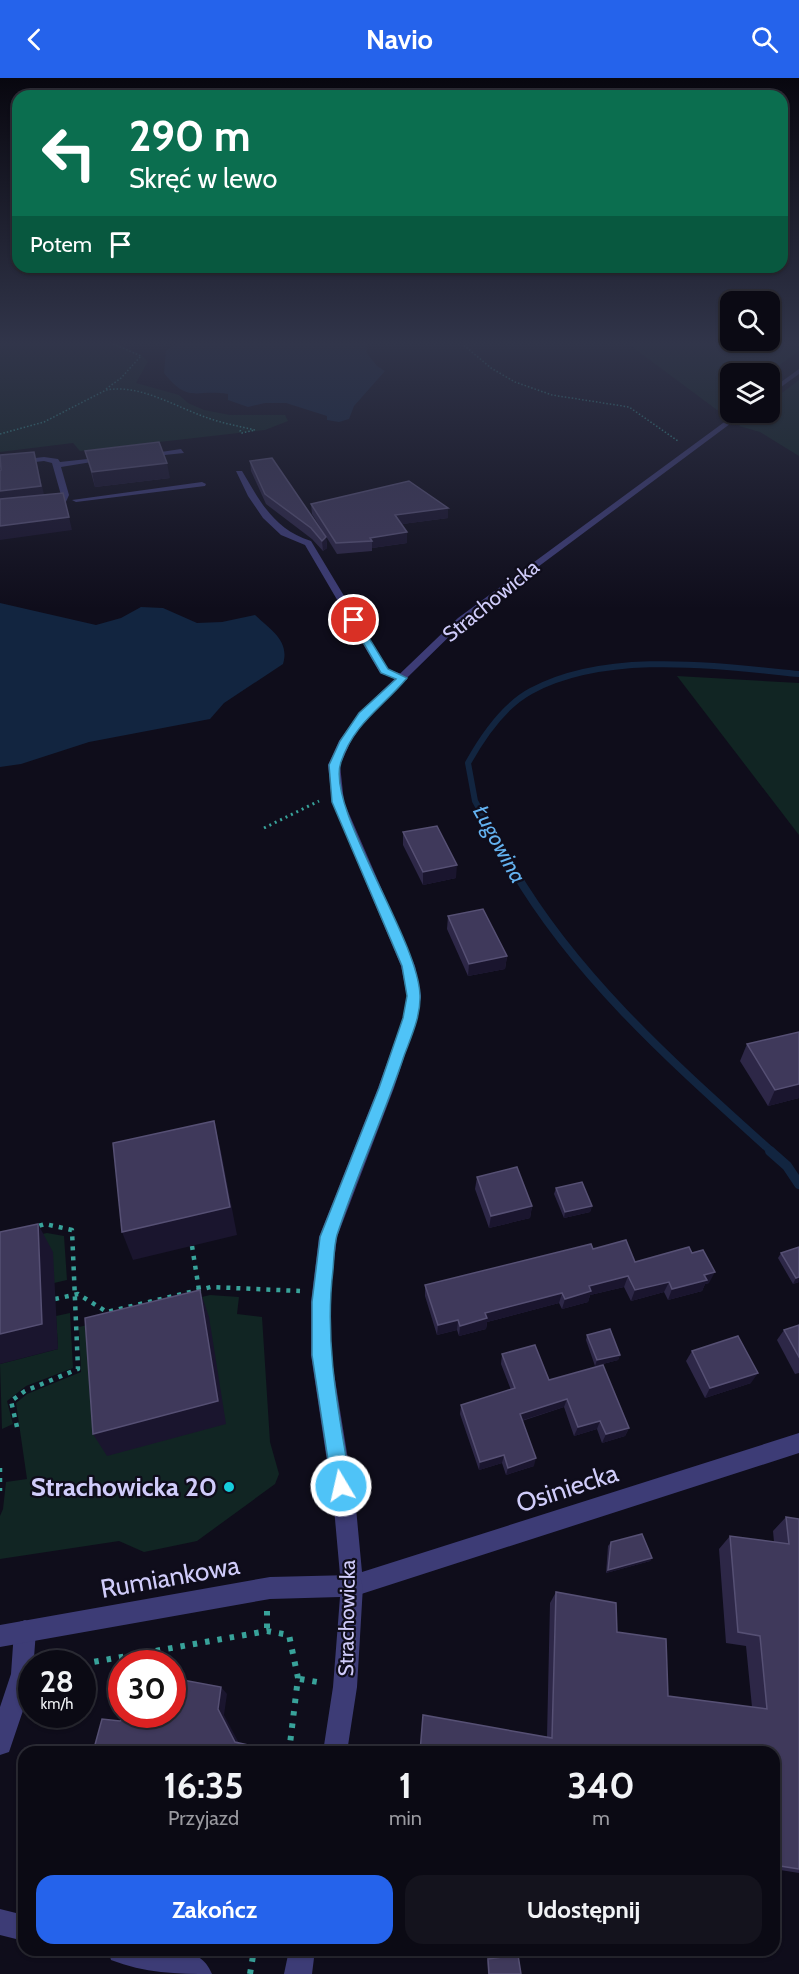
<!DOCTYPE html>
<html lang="pl">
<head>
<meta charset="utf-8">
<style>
	:root { --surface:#0b0a14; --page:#14131d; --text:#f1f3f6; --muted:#9a9aa0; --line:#2b2b34; --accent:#2563eb }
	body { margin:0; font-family:Cabin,sans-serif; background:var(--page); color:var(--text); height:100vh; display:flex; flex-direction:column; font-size:22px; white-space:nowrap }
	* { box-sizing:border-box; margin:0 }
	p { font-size:20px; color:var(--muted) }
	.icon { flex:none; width:33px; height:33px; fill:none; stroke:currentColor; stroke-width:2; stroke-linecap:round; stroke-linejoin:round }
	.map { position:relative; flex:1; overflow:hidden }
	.sheet { position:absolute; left:18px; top:1668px; width:762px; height:210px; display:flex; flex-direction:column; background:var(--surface); border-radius:18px; box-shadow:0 2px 4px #0004,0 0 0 2px var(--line) }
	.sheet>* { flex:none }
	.top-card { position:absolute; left:12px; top:12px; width:776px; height:183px; border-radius:18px; box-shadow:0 2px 4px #0004,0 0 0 2px var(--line); background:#0b6e4f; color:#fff; overflow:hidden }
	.tools { position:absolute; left:720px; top:213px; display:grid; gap:12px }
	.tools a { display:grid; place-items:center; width:60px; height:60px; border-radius:12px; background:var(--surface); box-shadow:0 2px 4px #0004,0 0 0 2px var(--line); font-size:30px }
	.speed { position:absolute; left:18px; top:1572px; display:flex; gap:12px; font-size:30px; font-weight:700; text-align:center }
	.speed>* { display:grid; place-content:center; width:78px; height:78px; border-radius:50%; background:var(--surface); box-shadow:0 2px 4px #0004,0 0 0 2px var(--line); line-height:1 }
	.speed small { font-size:15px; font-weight:400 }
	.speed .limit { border:9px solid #d22; background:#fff; color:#111 }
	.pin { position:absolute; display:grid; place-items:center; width:51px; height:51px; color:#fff; margin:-26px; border:3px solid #fff; border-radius:50%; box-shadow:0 2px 6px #0007 }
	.me { position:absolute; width:66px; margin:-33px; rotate:351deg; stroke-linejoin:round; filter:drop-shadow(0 0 4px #0008) }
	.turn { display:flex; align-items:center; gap:21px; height:126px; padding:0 18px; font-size:27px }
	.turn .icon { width:78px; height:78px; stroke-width:2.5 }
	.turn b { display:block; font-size:42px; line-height:51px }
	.then { display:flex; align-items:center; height:57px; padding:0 18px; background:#0003; gap:12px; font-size:22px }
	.eta { display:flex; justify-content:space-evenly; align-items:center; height:102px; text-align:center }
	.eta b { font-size:36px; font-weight:700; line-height:42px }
	.button { display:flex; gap:12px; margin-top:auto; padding:12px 18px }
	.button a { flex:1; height:69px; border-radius:18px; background:var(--accent); color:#fff; font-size:24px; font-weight:700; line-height:69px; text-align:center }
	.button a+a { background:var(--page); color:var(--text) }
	header { display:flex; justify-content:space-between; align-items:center; height:78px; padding:0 18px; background:var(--accent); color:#fff; font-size:27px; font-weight:700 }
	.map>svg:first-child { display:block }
</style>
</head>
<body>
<header><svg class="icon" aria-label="back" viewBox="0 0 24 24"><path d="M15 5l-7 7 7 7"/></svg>Navio<svg class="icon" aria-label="search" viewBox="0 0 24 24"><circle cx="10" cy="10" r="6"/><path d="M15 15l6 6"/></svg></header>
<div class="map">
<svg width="799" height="1896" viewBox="0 0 799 1896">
	<rect width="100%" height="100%" fill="#0f0d1b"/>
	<g fill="#112523">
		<polygon points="0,265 116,265 140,276 148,283 136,305 179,317 188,325 204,332 230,337 285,337 288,343 265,352 80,373 73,365 0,374"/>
		<polygon points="627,265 775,265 799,270 799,273 768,295 730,296 730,322 717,332"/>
		<polygon points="799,302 799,378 760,354 739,348 756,335 770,334 770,324"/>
		<polygon points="677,598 799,605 799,757"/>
		<polygon points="47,1155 64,1158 67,1202 54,1205 52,1174 0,1165"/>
		<polygon points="210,1217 239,1219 237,1236 262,1239 270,1364 279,1396 275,1406 197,1463 144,1474 119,1463 0,1481 0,1438 3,1431 6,1404 27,1401 16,1325 27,1316 81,1294 79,1249"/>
		<polygon points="70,1235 73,1290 26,1308 7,1323 13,1346 2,1351 0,1286 58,1271 56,1238"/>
	</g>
	<g fill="#122540">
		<path d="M178,265H369L366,274L377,288L385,293L354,328L349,341L339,344L327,342V338L286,325H265L248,329L228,322V316C194,311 189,326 164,295L166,272Z"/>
		<path d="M0,525L96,547L121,540L141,529L163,530L197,545L222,544L255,537C271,552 290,563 283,586L224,625L210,641L89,664L21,686L0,689Z"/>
	</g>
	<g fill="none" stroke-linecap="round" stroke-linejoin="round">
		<path stroke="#122540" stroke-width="6" d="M514,793L475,723L468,685C483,658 503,628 531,613C607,572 716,588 799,596"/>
		<path stroke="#122540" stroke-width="8" d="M513,791C578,902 678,989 772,1074"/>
		<polyline stroke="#122540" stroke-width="10" points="770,1073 787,1088 799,1106"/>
		<g stroke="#38a29a" stroke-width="1.5" stroke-dasharray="1.5 2" stroke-linecap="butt">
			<polyline points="461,265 491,290 515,304 552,317 629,329 678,363"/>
			<polyline points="791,265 799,267"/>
			<polyline points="106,311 121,300 141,278 111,265"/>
			<path d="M0,356L44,344L106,312C140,306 174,328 205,339C221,345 238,348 255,352L242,355L240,353L243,351"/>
		</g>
		<polyline stroke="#38a29a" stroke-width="3" stroke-dasharray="2 4" stroke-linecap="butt" points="264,750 319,723"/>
		<g stroke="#38a29a" stroke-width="4.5" stroke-dasharray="4 6" stroke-linecap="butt">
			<polyline points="192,1168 199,1212"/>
			<polyline points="55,1221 78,1216 107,1234 211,1209 300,1213"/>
			<polyline points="17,1349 11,1323 25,1313 78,1291 72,1152 45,1146 35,1149"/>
			<polyline points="0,1390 0,1413"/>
		</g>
		<g stroke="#38a29a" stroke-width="6" stroke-dasharray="4.5 8" stroke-linecap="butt">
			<polyline points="267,1533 267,1553"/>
			<polyline points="82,1586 267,1553 289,1557 298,1600 289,1674"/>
			<polyline points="300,1601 323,1605"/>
			<polyline points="250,1896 254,1872"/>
		</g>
		<g fill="#3d3c76" fill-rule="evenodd">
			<polygon points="181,371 184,375 145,379 141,377"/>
			<polygon points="44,379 58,381 60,384 106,379 110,381 61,389 69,417 65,426 48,427 44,425 45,423 59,422 61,417 52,385 44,383 0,388 0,384"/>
			<path d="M236,393H242C261,425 274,451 311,463L388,591L407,598V602H399L380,595L305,467L281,457L263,440L248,418Z"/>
			<polygon points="202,404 206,406 205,408 76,424 72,422"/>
			<polygon points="25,1542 33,1545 36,1553 32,1606 9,1674 0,1677 0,1629 11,1596 14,1553 17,1545"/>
			<polygon points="0,1831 24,1837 24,1863 0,1857"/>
			<path d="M108,1872H179C196,1876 205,1880 212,1896C177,1896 144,1895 111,1882Z"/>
		</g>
		<g fill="#3d3c76" fill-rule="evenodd">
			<polygon points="799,291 799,296 770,317 770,312"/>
			<polygon points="738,334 746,334 464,544 367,639 351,663 340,687 344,724 415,888 421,918 417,940 394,1010 337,1159 329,1224 331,1277 356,1430 362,1494 799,1355 799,1375 352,1519 344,1516 341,1508 334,1430 311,1277 311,1224 319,1159 378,1010 403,940 407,918 401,888 332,724 328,687 339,663 359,635 458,540"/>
		</g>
		<g fill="#3d3c76" fill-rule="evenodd">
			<polygon points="352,1497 360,1500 363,1508 357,1609 347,1674 323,1674 333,1609 340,1519 270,1521 0,1569 0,1547 270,1499"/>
			<polygon points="289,1872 315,1872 312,1896 284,1896"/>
		</g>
	</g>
	<g fill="#2d2747">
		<polygon points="85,373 170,400 95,409"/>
		<polygon points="250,383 326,459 327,470 323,473 312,461 266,426 251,393"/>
		<polygon points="311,426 448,430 448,440 402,446 407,465 372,470 372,473 337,476 312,436"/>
		<polygon points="403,754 456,800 423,807 403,767"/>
		<polygon points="448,838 507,878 505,891 468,898 447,851"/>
		<polygon points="799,954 799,1020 768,1028 740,983 747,966"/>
		<polygon points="477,1099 532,1128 530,1140 489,1150 475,1111"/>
		<polygon points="556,1110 592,1128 590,1134 564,1140 554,1116"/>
		<polygon points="593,1171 709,1205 705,1206 702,1213 668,1222 664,1214 631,1223 624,1209 590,1217 588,1224 562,1231 559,1225 487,1244 486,1251 459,1258 457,1252 437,1257 425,1218 425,1207"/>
		<polygon points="781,1175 799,1204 793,1206 778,1180"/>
		<polygon points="799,1247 799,1295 795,1296 777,1262 784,1252"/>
		<polygon points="587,1257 620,1277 618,1282 595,1288 586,1262"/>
		<polygon points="692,1273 751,1305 705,1320 686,1283"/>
		<polygon points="502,1276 549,1302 629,1350 625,1358 602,1365 597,1351 574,1358 564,1329 522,1343 534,1388 506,1397 502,1385 479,1392 460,1336 461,1327 511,1312 501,1286"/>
		<polygon points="786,1439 799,1441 799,1795 774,1791 774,1674 419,1674 547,1659 550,1525 556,1514 617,1554 668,1618 752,1629 746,1568 726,1565 719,1471 730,1458 774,1464 773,1453"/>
		<polygon points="611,1464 652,1480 650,1483 606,1495 608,1468"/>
		<polygon points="517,1876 518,1877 521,1896 488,1896 487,1880"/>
	</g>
	<g fill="#1a152e">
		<polygon points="167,385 170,400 95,409 92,394"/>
		<polygon points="37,386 45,421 0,427 0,413"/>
		<polygon points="448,430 448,440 395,447 395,437"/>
		<polygon points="69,439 72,452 0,462 0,448"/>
		<polygon points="407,454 407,465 372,470 372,463 370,460"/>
		<polygon points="326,459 327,470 323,473 322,463"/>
		<polygon points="457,787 456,800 423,807 423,794"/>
		<polygon points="507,878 505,891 468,898 469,886"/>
		<polygon points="799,1006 799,1020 768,1028 775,1012"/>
		<polygon points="214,1043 221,1073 237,1157 133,1182 122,1154"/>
		<polygon points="532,1128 530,1140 489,1150 491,1138"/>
		<polygon points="592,1128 590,1134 564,1140 565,1134"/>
		<polygon points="38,1146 53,1174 58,1271 0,1286 0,1256"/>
		<polygon points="715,1194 709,1205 705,1206 702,1213 668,1222 672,1211 704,1197"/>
		<polygon points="628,1198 624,1209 590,1217 588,1224 562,1231 565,1221 589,1208"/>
		<polygon points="799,1199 799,1204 793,1206 796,1200"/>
		<polygon points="669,1204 664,1214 631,1223 635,1212"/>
		<polygon points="200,1212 209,1239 226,1346 107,1378 93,1356"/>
		<polygon points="562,1215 559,1225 487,1244 486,1251 459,1258 460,1248 485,1235"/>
		<polygon points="458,1242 457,1252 437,1257 438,1247"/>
		<polygon points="620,1277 618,1282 595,1288 597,1282"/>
		<polygon points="758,1295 751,1305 705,1320 710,1310"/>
		<polygon points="567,1321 564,1329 517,1344 520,1336"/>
		<polygon points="600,1343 597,1351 574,1358 578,1349"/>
		<polygon points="629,1350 625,1358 602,1365 606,1356"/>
		<polygon points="504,1377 502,1385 479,1392 480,1384"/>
		<polygon points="536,1380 534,1388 506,1397 508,1390"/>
		<polygon points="652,1480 650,1483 606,1495 608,1492"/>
		<polygon points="221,1609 227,1616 224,1637 241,1669 235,1664 218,1631"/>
		<polygon points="253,1668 258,1673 258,1674 252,1674"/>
	</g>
	<g fill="#3f395b" stroke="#565074" stroke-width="1.5">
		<polygon points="159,364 167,385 92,394 85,373"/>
		<polygon points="34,374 41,408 0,413 0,393 1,392 0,377"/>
		<polygon points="272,380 326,459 322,463 311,450 265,416 250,383"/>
		<polygon points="409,403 448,430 395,437 407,454 370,460 372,463 336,465 311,426"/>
		<polygon points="63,415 69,439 0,448 0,421"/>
		<polygon points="437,748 457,787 423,794 403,754"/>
		<polygon points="483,831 507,878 469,886 448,838"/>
		<polygon points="799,954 799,1006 775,1012 747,966"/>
		<polygon points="214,1043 230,1129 122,1154 113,1065"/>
		<polygon points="517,1089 532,1128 491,1138 477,1099"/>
		<polygon points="582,1104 592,1128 565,1134 556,1110"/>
		<polygon points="38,1146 42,1246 0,1256 0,1154"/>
		<polygon points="626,1162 635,1184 689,1169 692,1175 703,1172 715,1194 704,1197 707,1202 672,1211 669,1204 635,1212 628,1198 589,1208 591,1213 565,1221 562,1215 485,1235 487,1240 460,1248 458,1242 438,1247 425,1207 591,1166 593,1171"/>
		<polygon points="799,1169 799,1199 796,1200 781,1175"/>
		<polygon points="200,1212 218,1323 93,1356 85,1240"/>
		<polygon points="799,1247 799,1279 784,1252"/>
		<polygon points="610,1251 620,1277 597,1282 587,1257"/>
		<polygon points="738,1258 758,1295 710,1310 692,1273"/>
		<polygon points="535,1267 549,1302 603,1287 629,1350 606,1356 600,1343 578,1349 567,1321 520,1336 536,1380 508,1390 504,1377 480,1384 461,1327 515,1310 502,1276"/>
		<polygon points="786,1439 799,1441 799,1791 774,1787 774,1674 420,1674 423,1637 552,1660 556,1514 616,1525 617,1554 666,1561 668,1618 767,1631 760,1558 738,1554 730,1458 789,1466"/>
		<polygon points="642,1456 652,1480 608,1492 611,1464"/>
		<polygon points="172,1600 221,1609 218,1631 235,1664 253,1668 252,1674 93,1674 102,1641 120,1643 128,1636 172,1636"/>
		<polygon points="518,1877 521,1896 489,1896 488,1881"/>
	</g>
	<linearGradient id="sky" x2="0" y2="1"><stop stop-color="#08070f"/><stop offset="0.5" stop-color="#31354a"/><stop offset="1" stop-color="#31354a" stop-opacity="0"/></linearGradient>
	<rect width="799" height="531" fill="url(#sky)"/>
	<path fill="#4fc3f7" stroke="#337fa1" stroke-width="1.5" d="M354,540L358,542L388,591L407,600C382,630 354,645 341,684C325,729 418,860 420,917C421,938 411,959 404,978C384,1038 357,1096 337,1157C334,1168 334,1181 333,1192C324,1266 339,1336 351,1408L348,1415L341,1417L335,1415L332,1408L312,1277V1224L320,1159L379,1010L403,940L407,918L402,888L332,724L329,687L340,663L359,635L396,601L381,595L350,542Z"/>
	<circle fill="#16cddd" stroke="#0f0d1b" stroke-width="2" cx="229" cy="1409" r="6"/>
	<g text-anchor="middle" stroke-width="4.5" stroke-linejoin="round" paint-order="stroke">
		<g font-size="21" fill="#d0ccfa" stroke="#0f0d1b">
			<text transform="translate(491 523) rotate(-39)" y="7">Strachowicka</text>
			<text transform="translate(347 1540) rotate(-89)" y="7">Strachowicka</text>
		</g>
		<g font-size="22" font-style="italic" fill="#64b2f0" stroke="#0f0d1b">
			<text transform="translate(500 766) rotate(61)" y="8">Ługowina</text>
		</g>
		<g font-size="26" font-weight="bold" fill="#d0ccfa" stroke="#0f0d1b" text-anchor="end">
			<text x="217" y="1418">Strachowicka 20</text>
		</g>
		<g font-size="26" fill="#d0ccfa" stroke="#0f0d1b">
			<text transform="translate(567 1410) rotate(-18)" y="9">Osiniecka</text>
			<text transform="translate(170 1499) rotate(-10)" y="9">Rumiankowa</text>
		</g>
	</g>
</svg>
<div class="tools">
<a><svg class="icon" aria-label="search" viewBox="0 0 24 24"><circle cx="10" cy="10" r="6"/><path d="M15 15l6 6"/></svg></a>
<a><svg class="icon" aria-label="layers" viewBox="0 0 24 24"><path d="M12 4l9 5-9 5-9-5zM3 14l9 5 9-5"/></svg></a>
</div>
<div class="speed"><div>28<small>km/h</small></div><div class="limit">30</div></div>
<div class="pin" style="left:354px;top:542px;background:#d93025"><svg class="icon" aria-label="arrive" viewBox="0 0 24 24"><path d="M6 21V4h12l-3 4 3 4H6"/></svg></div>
<svg class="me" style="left:341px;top:1408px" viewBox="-20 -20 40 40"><circle r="17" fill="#4fc3f7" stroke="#fff" stroke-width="3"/><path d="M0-11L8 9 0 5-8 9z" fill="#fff"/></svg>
<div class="top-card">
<div class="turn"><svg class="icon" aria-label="left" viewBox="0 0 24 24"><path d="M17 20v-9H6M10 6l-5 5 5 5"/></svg><div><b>290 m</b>Skręć w lewo</div></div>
<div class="then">Potem<svg class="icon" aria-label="arrive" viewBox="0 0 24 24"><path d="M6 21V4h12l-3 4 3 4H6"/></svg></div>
</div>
<section class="sheet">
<div class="eta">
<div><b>16:35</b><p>Przyjazd</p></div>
<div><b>1</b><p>min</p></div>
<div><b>340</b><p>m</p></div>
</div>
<div class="button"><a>Zakończ</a><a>Udostępnij</a></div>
</section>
</div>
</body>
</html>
